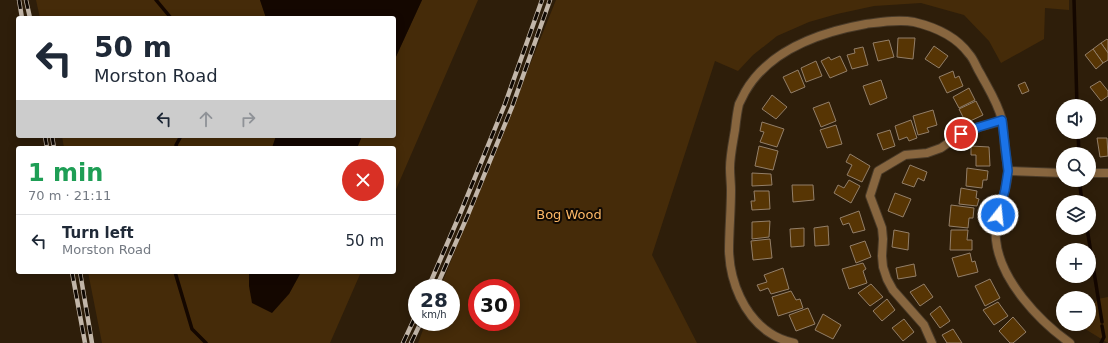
<!DOCTYPE html>
<html lang="en">
<head>
<meta charset="utf-8">
<style>
	:root { --surface:#fff; --page:#f2f2f3; --text:#1f2937; --muted:#747a83; --line:#e0e1e3 }
	body { margin:0; font-family:"DejaVu Sans",sans-serif; background:var(--page); color:var(--text); height:100vh; display:flex; flex-direction:column; font-size:15px; white-space:nowrap }
	* { box-sizing:border-box; margin:0 }
	p { font-size:13px; color:var(--muted) }
	.icon { flex:none; width:22px; height:22px; fill:none; stroke:currentColor; stroke-width:2; stroke-linecap:round; stroke-linejoin:round }
	.map { position:relative; flex:1; overflow:hidden }
	.panel { position:absolute; left:16px; top:146px; width:380px; height:128px; display:flex; flex-direction:column; background:var(--surface); border-radius:4px; box-shadow:0 2px 10px #0003 }
	.panel>* { flex:none }
	.hud { position:absolute; left:16px; top:16px; width:380px; height:122px; border-radius:4px; box-shadow:0 2px 10px #0003; background:#fff; color:var(--text); overflow:hidden }
	.controls { position:absolute; left:1056px; top:99px; display:grid; gap:8px }
	.controls a { display:grid; place-items:center; width:40px; height:40px; border-radius:50%; background:var(--surface); box-shadow:0 2px 10px #0003; font-size:20px }
	.speed { position:absolute; left:408px; top:279px; display:flex; gap:8px; font-size:20px; font-weight:700; text-align:center }
	.speed>* { display:grid; place-content:center; width:52px; height:52px; border-radius:50%; background:var(--surface); box-shadow:0 2px 10px #0003; line-height:1 }
	.speed small { font-size:10px; font-weight:400 }
	.speed .limit { border:6px solid #d22; background:#fff; color:#111 }
	.pin { position:absolute; display:grid; place-items:center; width:34px; height:34px; color:#fff; margin:-17px; border:2px solid #fff; border-radius:50%; box-shadow:0 1px 4px #0007 }
	.me { position:absolute; width:44px; margin:-22px; rotate:16deg; stroke-linejoin:round; filter:drop-shadow(0 0 3px #0008) }
	.turn { display:flex; align-items:center; gap:14px; height:84px; padding:0 12px; font-size:18px }
	.turn .icon { width:52px; height:52px; stroke-width:2.5 }
	.turn b { display:block; font-size:28px; line-height:34px }
	.lanes { display:flex; align-items:center; height:38px; padding:0 12px; background:#0003; justify-content:center; gap:20px; direction:ltr }
	.lanes .off { opacity:.35 }
	.round { display:grid; place-items:center; flex:none; width:42px; height:42px; border-radius:21px; background:var(--page) }
	.head { display:flex; align-items:center; justify-content:space-between; height:68px; padding:0 12px }
	h1 { font-size:24px; font-weight:700; line-height:30px; color:#1e9e55 }
	ul { padding:0; list-style:none }
	li { display:flex; align-items:center; gap:12px; height:52px; padding:0 12px; border-top:1px solid var(--line) }
	li div { flex:1 }
	li b { display:block; font-size:15px }
	li em { font-style:normal }
	.map>svg:first-child { display:block }
</style>
</head>
<body>
<div class="map">
<svg width="1108" height="343" viewBox="0 0 1108 343">
	<rect width="100%" height="100%" fill="#2e1e0a"/>
	<g fill="#452b09" fill-rule="evenodd">
		<polygon points="36,0 260,0 266,18 40,18"/>
		<polygon points="422,0 478,0 394,194 394,148 357,148 362,136 394,136 394,61"/>
		<path d="M556,0H1069V10L1045,8L1044,39L1001,63L989,41L964,15L921,3L874,6L837,14L809,22L777,36L753,55L738,71L715,61L652,255L697,343H418L426,322H451V288H440ZM477,288H511V322H477Z"/>
		<polygon points="62,136 276,136 272,148 64,148"/>
		<polygon points="88,272 249,272 249,286 289,294 301,272 361,272 330,343 102,343"/>
		<polygon points="1108,297 1108,343 1077,324 1089,324 1089,310 1098,299"/>
	</g>
	<g fill="#140700">
		<polygon points="260,0 422,0 394,61 394,18 266,18"/>
		<polygon points="276,136 362,136 357,148 272,148"/>
		<polygon points="249,272 301,272 289,294 272,313 252,303 249,286"/>
	</g>
	<g fill="none" stroke-linecap="round" stroke-linejoin="round">
		<g stroke="#140700" stroke-width="3.5">
			<polyline points="156,0 171,18"/>
			<polyline points="1074,0 1077,106"/>
			<polyline points="1078,132 1079,154"/>
			<polyline points="177,148 176,145 181,136"/>
			<polyline points="1080,186 1082,202"/>
			<polyline points="1087,228 1102,322"/>
			<polyline points="175,272 192,329 206,343"/>
			<polyline points="1101,343 1104,337 1102,326"/>
		</g>
	</g>
	<g fill="#573504" stroke="#937f69">
		<polygon points="898,38 915,38 913,59 897,57"/>
		<polygon points="1107,39 1108,40 1108,53 1101,43"/>
		<polygon points="889,40 894,57 878,61 873,43"/>
		<polygon points="1101,43 1108,53 1108,60 1103,63 1093,49"/>
		<polygon points="934,46 948,56 939,68 925,59"/>
		<polygon points="863,47 868,65 852,69 847,55 855,53 854,49"/>
		<polygon points="1093,49 1103,63 1096,69 1085,55"/>
		<polygon points="840,56 847,71 830,78 821,61 829,57 831,60"/>
		<polygon points="816,61 822,76 806,82 801,68"/>
		<polygon points="798,70 805,87 791,93 783,77"/>
		<polygon points="953,71 955,78 959,76 963,86 947,93 939,77"/>
		<polygon points="881,80 887,98 870,105 863,86"/>
		<polygon points="1100,81 1108,91 1108,96 1101,101 1090,87"/>
		<polygon points="1025,82 1029,91 1022,94 1018,85"/>
		<polygon points="969,88 975,100 959,108 953,97"/>
		<polygon points="772,95 787,107 776,119 762,109"/>
		<polygon points="976,101 983,115 966,123 959,109"/>
		<polygon points="829,102 836,121 821,127 813,108"/>
		<polygon points="933,110 937,125 927,128 929,132 918,135 913,116"/>
		<polygon points="911,120 917,138 909,141 907,137 899,140 895,126"/>
		<polygon points="762,122 784,129 777,147 760,142 764,132 760,131"/>
		<polygon points="836,125 842,144 827,148 820,130"/>
		<polygon points="890,130 895,146 883,150 877,134"/>
		<polygon points="1097,138 1107,138 1108,156 1100,157"/>
		<polygon points="759,146 778,151 773,170 755,166"/>
		<polygon points="971,146 989,147 990,166 976,166 976,155 971,155"/>
		<polygon points="850,154 870,166 862,182 847,175 852,165 846,162"/>
		<polygon points="910,165 927,172 924,181 918,178 914,187 902,183"/>
		<polygon points="967,168 988,171 987,180 983,180 982,188 966,186"/>
		<polygon points="752,173 771,174 772,185 752,186"/>
		<polygon points="849,180 860,186 851,203 834,193 838,185 844,188"/>
		<polygon points="792,185 813,185 814,200 793,202"/>
		<polygon points="961,188 977,191 976,198 979,199 977,206 959,204"/>
		<polygon points="754,191 769,191 770,209 752,210 751,201 755,201"/>
		<polygon points="895,193 911,199 903,217 888,211"/>
		<polygon points="951,205 974,208 973,218 969,218 968,228 949,226"/>
		<polygon points="859,211 865,230 853,233 849,223 843,225 840,218"/>
		<polygon points="770,221 769,237 752,239 752,222"/>
		<polygon points="828,226 829,245 815,246 814,228"/>
		<polygon points="804,228 804,246 791,247 790,229"/>
		<polygon points="894,230 909,233 908,250 892,247"/>
		<polygon points="951,230 968,230 967,240 972,240 972,250 950,250"/>
		<polygon points="770,239 772,258 753,260 751,241"/>
		<polygon points="865,241 871,257 856,263 850,246"/>
		<polygon points="970,253 972,262 975,261 978,272 958,277 952,258"/>
		<polygon points="863,263 866,269 863,271 867,283 849,289 842,269"/>
		<polygon points="914,264 916,276 898,279 896,268"/>
		<polygon points="783,268 789,289 771,294 768,288 760,291 757,285 767,282 764,275"/>
		<polygon points="990,279 1000,298 985,306 975,286"/>
		<polygon points="871,284 883,297 870,306 858,293"/>
		<polygon points="924,284 933,297 920,306 910,292"/>
		<polygon points="791,291 796,300 800,299 803,308 778,316 772,297"/>
		<polygon points="887,299 895,310 882,321 873,311"/>
		<polygon points="998,302 1008,316 994,325 983,310"/>
		<polygon points="940,306 950,321 940,328 930,314"/>
		<polygon points="808,308 815,324 796,331 789,315"/>
		<polygon points="823,314 841,325 833,339 815,330"/>
		<polygon points="1013,317 1026,332 1013,343 1010,343 999,331"/>
		<polygon points="904,319 914,332 903,341 892,328"/>
		<polygon points="953,329 962,343 947,343 942,335"/>
	</g>
	<g fill="none" stroke-linecap="round" stroke-linejoin="round">
		<defs>
			<g id="minor">
				<polyline points="1008,171 1063,173"/>
				<polyline points="1089,173 1108,173"/>
				<path d="M794,343C786,341 777,338 770,333C744,316 730,282 729,251C729,231 731,210 731,190C731,183 730,176 730,168C730,156 733,142 735,130C736,121 737,112 739,104C741,100 743,96 745,92C769,50 821,32 866,24C881,22 899,19 914,22C935,27 956,36 969,54C974,59 976,67 980,73C988,88 998,103 1002,120C1004,129 1004,140 1005,150C1006,157 1008,165 1008,172C1007,195 993,216 996,240C1000,280 1039,321 1070,343"/>
				<polyline points="932,343 924,325 893,290 887,279 883,267 882,256 883,239 882,228 870,196 878,171 905,155 927,153 941,148 961,134 979,127 1002,121"/>
			</g>
		</defs>
		<use href="#minor" stroke="#4a3b29" stroke-width="10"/>
		<use href="#minor" stroke="#88663f" stroke-width="8"/>
		<defs>
			<g id="rail">
				<polyline points="19,0 22,18"/>
				<polyline points="26,0 30,18"/>
				<polyline points="45,136 47,148"/>
				<polyline points="52,136 54,148"/>
				<polyline points="72,272 85,343"/>
				<polyline points="80,272 92,343"/>
				<polyline points="428,288 460,214 505,104 542,0"/>
				<polyline points="436,288 467,217 512,107 550,0"/>
				<polyline points="403,343 417,313"/>
				<polyline points="411,343 421,322"/>
			</g>
		</defs>
		<use href="#rail" stroke="#c2b6a9" stroke-width="4.5"/>
		<use href="#rail" stroke="#100903" stroke-width="3" stroke-dasharray="9" stroke-linecap="butt"/>
	</g>
	<g fill="none" stroke-linecap="round" stroke-linejoin="round">
		<defs>
			<polyline id="route" points="961,134 979,127 1002,120 1008,171 1005,190 998,215"/>
		</defs>
		<use href="#route" stroke="#114b97" stroke-width="10"/>
		<use href="#route" stroke="#1a73e8" stroke-width="7"/>
	</g>
	<g text-anchor="middle" stroke-width="4" stroke-linejoin="round" paint-order="stroke">
		<g font-size="13" fill="#fbb766" stroke="#100903">
			<text x="569" y="219">Bog Wood</text>
		</g>
	</g>
</svg>
<div class="controls">
<a><svg class="icon" aria-label="sound" viewBox="0 0 24 24"><path d="M4 9h4l5-4v14l-5-4H4zM17 9q2 3 0 6"/></svg></a>
<a><svg class="icon" aria-label="search" viewBox="0 0 24 24"><circle cx="10" cy="10" r="6"/><path d="M15 15l6 6"/></svg></a>
<a><svg class="icon" aria-label="layers" viewBox="0 0 24 24"><path d="M12 4l9 5-9 5-9-5zM3 14l9 5 9-5"/></svg></a>
<a>+</a>
<a>−</a>
</div>
<div class="speed"><div>28<small>km/h</small></div><div class="limit">30</div></div>
<div class="pin" style="left:961px;top:134px;background:#d93025"><svg class="icon" aria-label="arrive" viewBox="0 0 24 24"><path d="M6 21V4h12l-3 4 3 4H6"/></svg></div>
<svg class="me" style="left:998px;top:215px" viewBox="-20 -20 40 40"><circle r="17" fill="#1a73e8" stroke="#fff" stroke-width="3"/><path d="M0-11L8 9 0 5-8 9z" fill="#fff"/></svg>
<div class="hud">
<div class="turn"><svg class="icon" aria-label="left" viewBox="0 0 24 24"><path d="M17 20v-9H6M10 6l-5 5 5 5"/></svg><div><b>50 m</b>Morston Road</div></div>
<div class="lanes"><svg class="icon" aria-label="left" viewBox="0 0 24 24"><path d="M17 20v-9H6M10 6l-5 5 5 5"/></svg><svg class="icon off" aria-label="ahead" viewBox="0 0 24 24"><path d="M12 20V5M6 11l6-6 6 6"/></svg><svg class="icon off" aria-label="right" viewBox="0 0 24 24"><path d="M7 20v-9h11M14 6l5 5-5 5"/></svg></div>
</div>
<section class="panel">
<div class="head"><div><h1>1 min</h1><p>70 m · 21:11</p></div><a class="round" style="background:#d93025;color:#fff"><svg class="icon" aria-label="close" viewBox="0 0 24 24"><path d="M6 6l12 12M18 6L6 18"/></svg></a></div>
<ul>
<li><svg class="icon" aria-label="left" viewBox="0 0 24 24"><path d="M17 20v-9H6M10 6l-5 5 5 5"/></svg><div><b>Turn left</b><p>Morston Road</p></div><em>50 m</em></li>
</ul>
</section>
</div>
</body>
</html>
